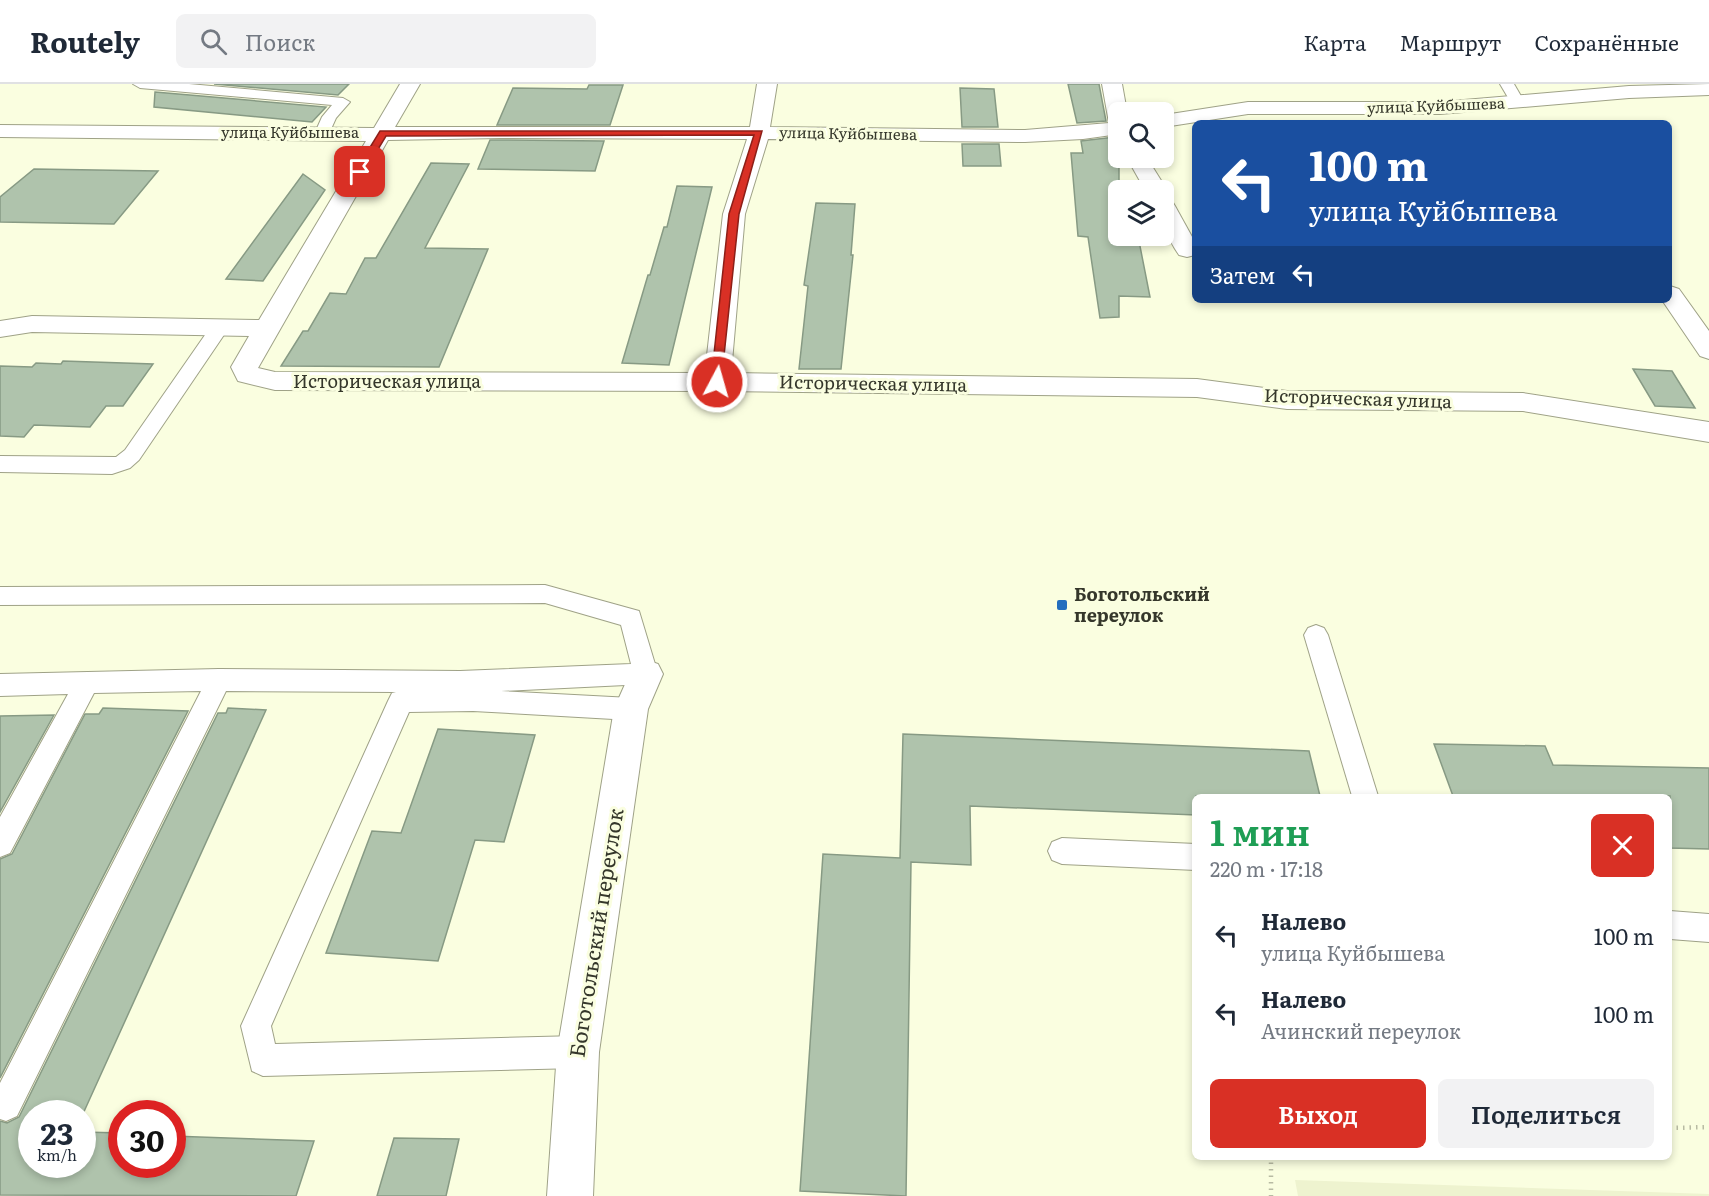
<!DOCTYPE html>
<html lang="ru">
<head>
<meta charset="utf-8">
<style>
	:root { --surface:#fff; --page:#f2f2f3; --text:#1f2937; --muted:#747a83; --line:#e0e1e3; --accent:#d93025 }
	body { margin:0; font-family:Literata,serif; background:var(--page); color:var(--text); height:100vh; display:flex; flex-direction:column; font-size:22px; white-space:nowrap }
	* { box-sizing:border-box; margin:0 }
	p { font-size:20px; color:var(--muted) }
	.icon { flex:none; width:33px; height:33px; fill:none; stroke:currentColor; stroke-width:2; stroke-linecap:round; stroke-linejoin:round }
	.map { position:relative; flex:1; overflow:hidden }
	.details { position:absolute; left:1192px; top:710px; width:480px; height:366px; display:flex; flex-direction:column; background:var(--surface); border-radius:9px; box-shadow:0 3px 9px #0003 }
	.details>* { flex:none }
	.guide { position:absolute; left:1192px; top:36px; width:480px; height:183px; border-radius:9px; box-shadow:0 3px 9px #0003; background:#1a4fa0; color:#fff; overflow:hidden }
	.controls { position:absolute; left:1108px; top:18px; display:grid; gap:12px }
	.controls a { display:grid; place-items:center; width:66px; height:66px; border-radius:9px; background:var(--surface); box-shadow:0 3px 9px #0003; font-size:30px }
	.speed { position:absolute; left:18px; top:1016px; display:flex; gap:12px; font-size:30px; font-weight:700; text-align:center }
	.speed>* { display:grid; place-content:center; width:78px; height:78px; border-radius:50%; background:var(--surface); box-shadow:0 3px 9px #0003; line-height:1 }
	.speed small { font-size:15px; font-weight:400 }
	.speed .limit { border:9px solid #d22; background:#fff; color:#111 }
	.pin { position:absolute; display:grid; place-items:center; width:51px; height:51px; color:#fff; margin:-26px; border-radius:12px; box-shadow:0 3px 9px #0006 }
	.me { position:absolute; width:66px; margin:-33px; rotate:6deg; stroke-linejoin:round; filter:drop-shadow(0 0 4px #0008) }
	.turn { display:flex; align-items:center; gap:21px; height:126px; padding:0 18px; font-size:27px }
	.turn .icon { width:78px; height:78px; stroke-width:2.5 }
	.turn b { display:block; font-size:42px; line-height:51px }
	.then { display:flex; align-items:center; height:57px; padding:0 18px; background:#0003; gap:12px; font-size:22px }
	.round { display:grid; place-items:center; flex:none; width:63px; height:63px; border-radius:9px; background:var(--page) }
	.summary { display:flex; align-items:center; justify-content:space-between; height:102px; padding:0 18px }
	h1 { font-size:36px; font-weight:600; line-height:45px; color:#1e9e55 }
	.cta { display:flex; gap:12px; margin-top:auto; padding:12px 18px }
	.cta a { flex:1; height:69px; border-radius:9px; background:var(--accent); color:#fff; font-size:24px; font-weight:600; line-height:69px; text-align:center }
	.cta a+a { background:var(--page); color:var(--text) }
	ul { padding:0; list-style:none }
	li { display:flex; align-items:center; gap:18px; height:78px; padding:0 18px }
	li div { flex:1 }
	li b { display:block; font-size:22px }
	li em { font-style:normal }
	header { display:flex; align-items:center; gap:36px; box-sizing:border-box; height:84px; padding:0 30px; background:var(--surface); border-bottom:2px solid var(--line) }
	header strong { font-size:28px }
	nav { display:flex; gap:33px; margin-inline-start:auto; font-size:21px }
	.search { width:420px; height:54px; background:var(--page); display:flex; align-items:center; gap:15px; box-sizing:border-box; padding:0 21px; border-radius:9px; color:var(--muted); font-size:22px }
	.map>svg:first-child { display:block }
</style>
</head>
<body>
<header>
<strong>Routely</strong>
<div class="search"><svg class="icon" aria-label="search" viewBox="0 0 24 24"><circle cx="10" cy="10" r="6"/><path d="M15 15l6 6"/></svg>Поиск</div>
<nav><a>Карта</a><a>Маршрут</a><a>Сохранённые</a></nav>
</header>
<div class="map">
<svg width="1709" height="1112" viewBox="0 0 1709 1112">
	<rect width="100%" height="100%" fill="#fafee0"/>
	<polygon fill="#eef3cf" points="1295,1096 1709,1110 1709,1112 1298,1112"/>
	<g fill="#afc3ac" stroke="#879a84" stroke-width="1.5">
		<polygon points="214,0 349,0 338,11"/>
		<polygon points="1068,0 1099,0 1106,37 1077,39"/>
		<polygon points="589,1 623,1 610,41 497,41 513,4 587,5"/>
		<polygon points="960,4 994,5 998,43 962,43"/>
		<polygon points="155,8 326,23 312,38 154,23"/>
		<polygon points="1115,53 1119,68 1119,152 1138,152 1150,213 1119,212 1119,233 1100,234 1088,153 1078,152 1071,69 1083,69 1081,57"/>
		<polygon points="490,56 500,56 604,57 595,87 478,85"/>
		<polygon points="962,60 999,60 1001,82 963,82"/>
		<polygon points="431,79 469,80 425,164 488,165 439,283 281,282 303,247 308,247 330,209 346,210 365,174 376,174"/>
		<polygon points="34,85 158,87 114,140 0,138 0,113"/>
		<polygon points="303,90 325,106 263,197 226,195"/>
		<polygon points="677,102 712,103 669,281 622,279 648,191 650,191 664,143 667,143"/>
		<polygon points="816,119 855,120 851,171 853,171 841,285 799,285 808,202 804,201"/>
		<polygon points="63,277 153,280 123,322 106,322 90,343 34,341 24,353 0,352 0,282 32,283 36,279 61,280"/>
		<polygon points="1633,285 1672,287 1695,324 1655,322"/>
		<polygon points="103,624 188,627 0,994 0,775 12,770 85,630 99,630"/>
		<polygon points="228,624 266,626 82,1032 82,1029 32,1029 32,1080 82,1080 82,1048 122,1049 122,1080 172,1080 172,1052 314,1057 296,1112 0,1111 0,1037 7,1039 19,1033 218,629 226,629"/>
		<polygon points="54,631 0,728 0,632"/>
		<polygon points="438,645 535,651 504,758 475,756 438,877 326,869 372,747 401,749"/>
		<polygon points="903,650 1309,667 1320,712 1196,712 1196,731 970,722 971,781 911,778 906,1112 800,1107 823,770 900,774"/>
		<polygon points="1434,660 1545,662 1553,681 1709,684 1709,765 1670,764 1670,712 1453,712"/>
		<polygon points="394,1054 459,1055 446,1112 377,1112"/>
	</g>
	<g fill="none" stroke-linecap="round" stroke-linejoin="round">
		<defs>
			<g id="service">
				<polygon points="133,0 189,0 343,14 350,18 336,34 327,54 322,56 314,51 322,33 332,21 140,4"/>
				<polygon points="1500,0 1514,0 1525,19 1523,22 1513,22"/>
				<polygon points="221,236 228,238 230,242 139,376 130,384 112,390 0,388 0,372 116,373 125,366 214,238"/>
				<polygon points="545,501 639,527 658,590 655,597 646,600 501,607 631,614 640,617 644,625 640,633 631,636 473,627 409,628 271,942 275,960 578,952 589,957 594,968 589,979 578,984 263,992 252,987 241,942 388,617 392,609 396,608 226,607 17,1032 6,1037 0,1035 0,999 201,607 94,609 10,769 0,773 0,733 68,610 0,612 0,590 219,585 460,587 631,580 621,541 545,519 0,521 0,503"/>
				<polygon points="1316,541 1324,544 1328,551 1378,712 1352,712 1304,551 1308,544"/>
				<polygon points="1062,754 1196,760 1196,786 1062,780 1052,776 1048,767 1052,758"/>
				<polygon points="1670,827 1709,830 1709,858 1670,855"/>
			</g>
			<g id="minor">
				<path d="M400,0H420L395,43H750L757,0H777L770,43L1025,46L1109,39L1102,0H1122L1127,28H1119V50L1083,55L1025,58L768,55L745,130L731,289L1197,295L1287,307L1523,309L1709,338V358L1523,327L1287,325L1197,313L717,307L275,306L238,297L231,283L249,252L32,248L0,253V237L32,232L259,236L366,57L0,53V41L374,44ZM500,54L747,55L723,130L705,289L275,288L258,284L388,56Z"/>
				<polygon points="1709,0 1709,11 1629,14 1440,30 1248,30 1164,43 1164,31 1248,18 1440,18 1629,2"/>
				<polygon points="1127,74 1147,74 1167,106 1164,111 1164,106 1145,106"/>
				<path d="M1164,115L1172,117L1175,122L1196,160L1195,171L1187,173L1179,171C1165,151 1164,139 1164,115Z"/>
				<polygon points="1670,202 1679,205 1709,247 1709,275 1700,272 1662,216 1670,216"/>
				<polygon points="646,576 658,580 663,590 648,625 599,968 593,1112 547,1112 557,968 614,625 634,580"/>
			</g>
		</defs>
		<use href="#service" stroke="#9fa287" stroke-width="2"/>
		<use href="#minor" stroke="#9fa287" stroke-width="2"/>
		<g stroke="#b8bba3" stroke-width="4.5" stroke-dasharray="1.5 5" stroke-linecap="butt">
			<polyline points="1670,1044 1709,1043"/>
			<polyline points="1271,1072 1271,1112"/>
		</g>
		<use href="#service" fill="#fff" fill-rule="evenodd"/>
		<use href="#minor" fill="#fff" fill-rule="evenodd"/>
	</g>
	<polygon fill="#d93025" stroke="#8d1f18" stroke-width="1.5" points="380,47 762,47 739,130 721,300 713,300 711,298 729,130 754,51 386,52 363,90 357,90 355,88"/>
	<rect fill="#236ebe" stroke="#fafee0" stroke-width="2" x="1056" y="515" width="12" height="12" rx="3"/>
	<g text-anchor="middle" stroke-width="6" stroke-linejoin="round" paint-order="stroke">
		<g font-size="15" fill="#35372b" stroke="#fafee0">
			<text transform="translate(1436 22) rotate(-2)" y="5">улица Куйбышева</text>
			<text x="290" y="54">улица Куйбышева</text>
			<text transform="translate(848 50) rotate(1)" y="5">улица Куйбышева</text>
		</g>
		<g font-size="18" fill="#35372b" stroke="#fafee0">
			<text x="387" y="304">Историческая улица</text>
			<text transform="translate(873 300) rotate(1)" y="6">Историческая улица</text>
			<text transform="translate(1358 315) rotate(2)" y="6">Историческая улица</text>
		</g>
		<g font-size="18" font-weight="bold" fill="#35372b" stroke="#fafee0" text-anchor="start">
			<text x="1074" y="517">Боготольский<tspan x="1074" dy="21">переулок</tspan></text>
		</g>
		<g font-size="21" fill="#35372b" stroke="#fafee0">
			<text transform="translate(597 849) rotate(-81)" y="7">Боготольский переулок</text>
		</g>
	</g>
</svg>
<div class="controls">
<a><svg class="icon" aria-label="search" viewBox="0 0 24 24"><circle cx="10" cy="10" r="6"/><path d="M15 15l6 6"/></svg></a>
<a><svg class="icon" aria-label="layers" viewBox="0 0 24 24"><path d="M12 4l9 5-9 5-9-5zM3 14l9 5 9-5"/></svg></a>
</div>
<div class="speed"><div>23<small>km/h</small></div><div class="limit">30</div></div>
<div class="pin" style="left:360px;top:88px;background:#d93025"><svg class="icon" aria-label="arrive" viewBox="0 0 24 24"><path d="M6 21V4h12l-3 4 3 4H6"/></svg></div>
<svg class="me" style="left:717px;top:298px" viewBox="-20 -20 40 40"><circle r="17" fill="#d93025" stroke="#fff" stroke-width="3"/><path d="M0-11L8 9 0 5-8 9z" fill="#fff"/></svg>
<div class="guide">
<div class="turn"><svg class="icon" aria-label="left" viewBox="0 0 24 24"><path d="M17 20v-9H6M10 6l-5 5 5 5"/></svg><div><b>100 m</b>улица Куйбышева</div></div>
<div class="then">Затем<svg class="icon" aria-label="left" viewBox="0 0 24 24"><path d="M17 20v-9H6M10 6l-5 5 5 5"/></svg></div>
</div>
<section class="details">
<div class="summary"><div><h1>1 мин</h1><p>220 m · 17:18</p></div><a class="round" style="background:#d93025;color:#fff"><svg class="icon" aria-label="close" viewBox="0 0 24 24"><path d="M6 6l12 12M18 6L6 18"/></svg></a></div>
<ul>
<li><svg class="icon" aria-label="left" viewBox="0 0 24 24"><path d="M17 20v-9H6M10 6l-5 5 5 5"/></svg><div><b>Налево</b><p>улица Куйбышева</p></div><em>100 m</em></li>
<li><svg class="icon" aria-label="left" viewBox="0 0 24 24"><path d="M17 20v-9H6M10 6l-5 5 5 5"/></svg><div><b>Налево</b><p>Ачинский переулок</p></div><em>100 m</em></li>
</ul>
<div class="cta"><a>Выход</a><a>Поделиться</a></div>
</section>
</div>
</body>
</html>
